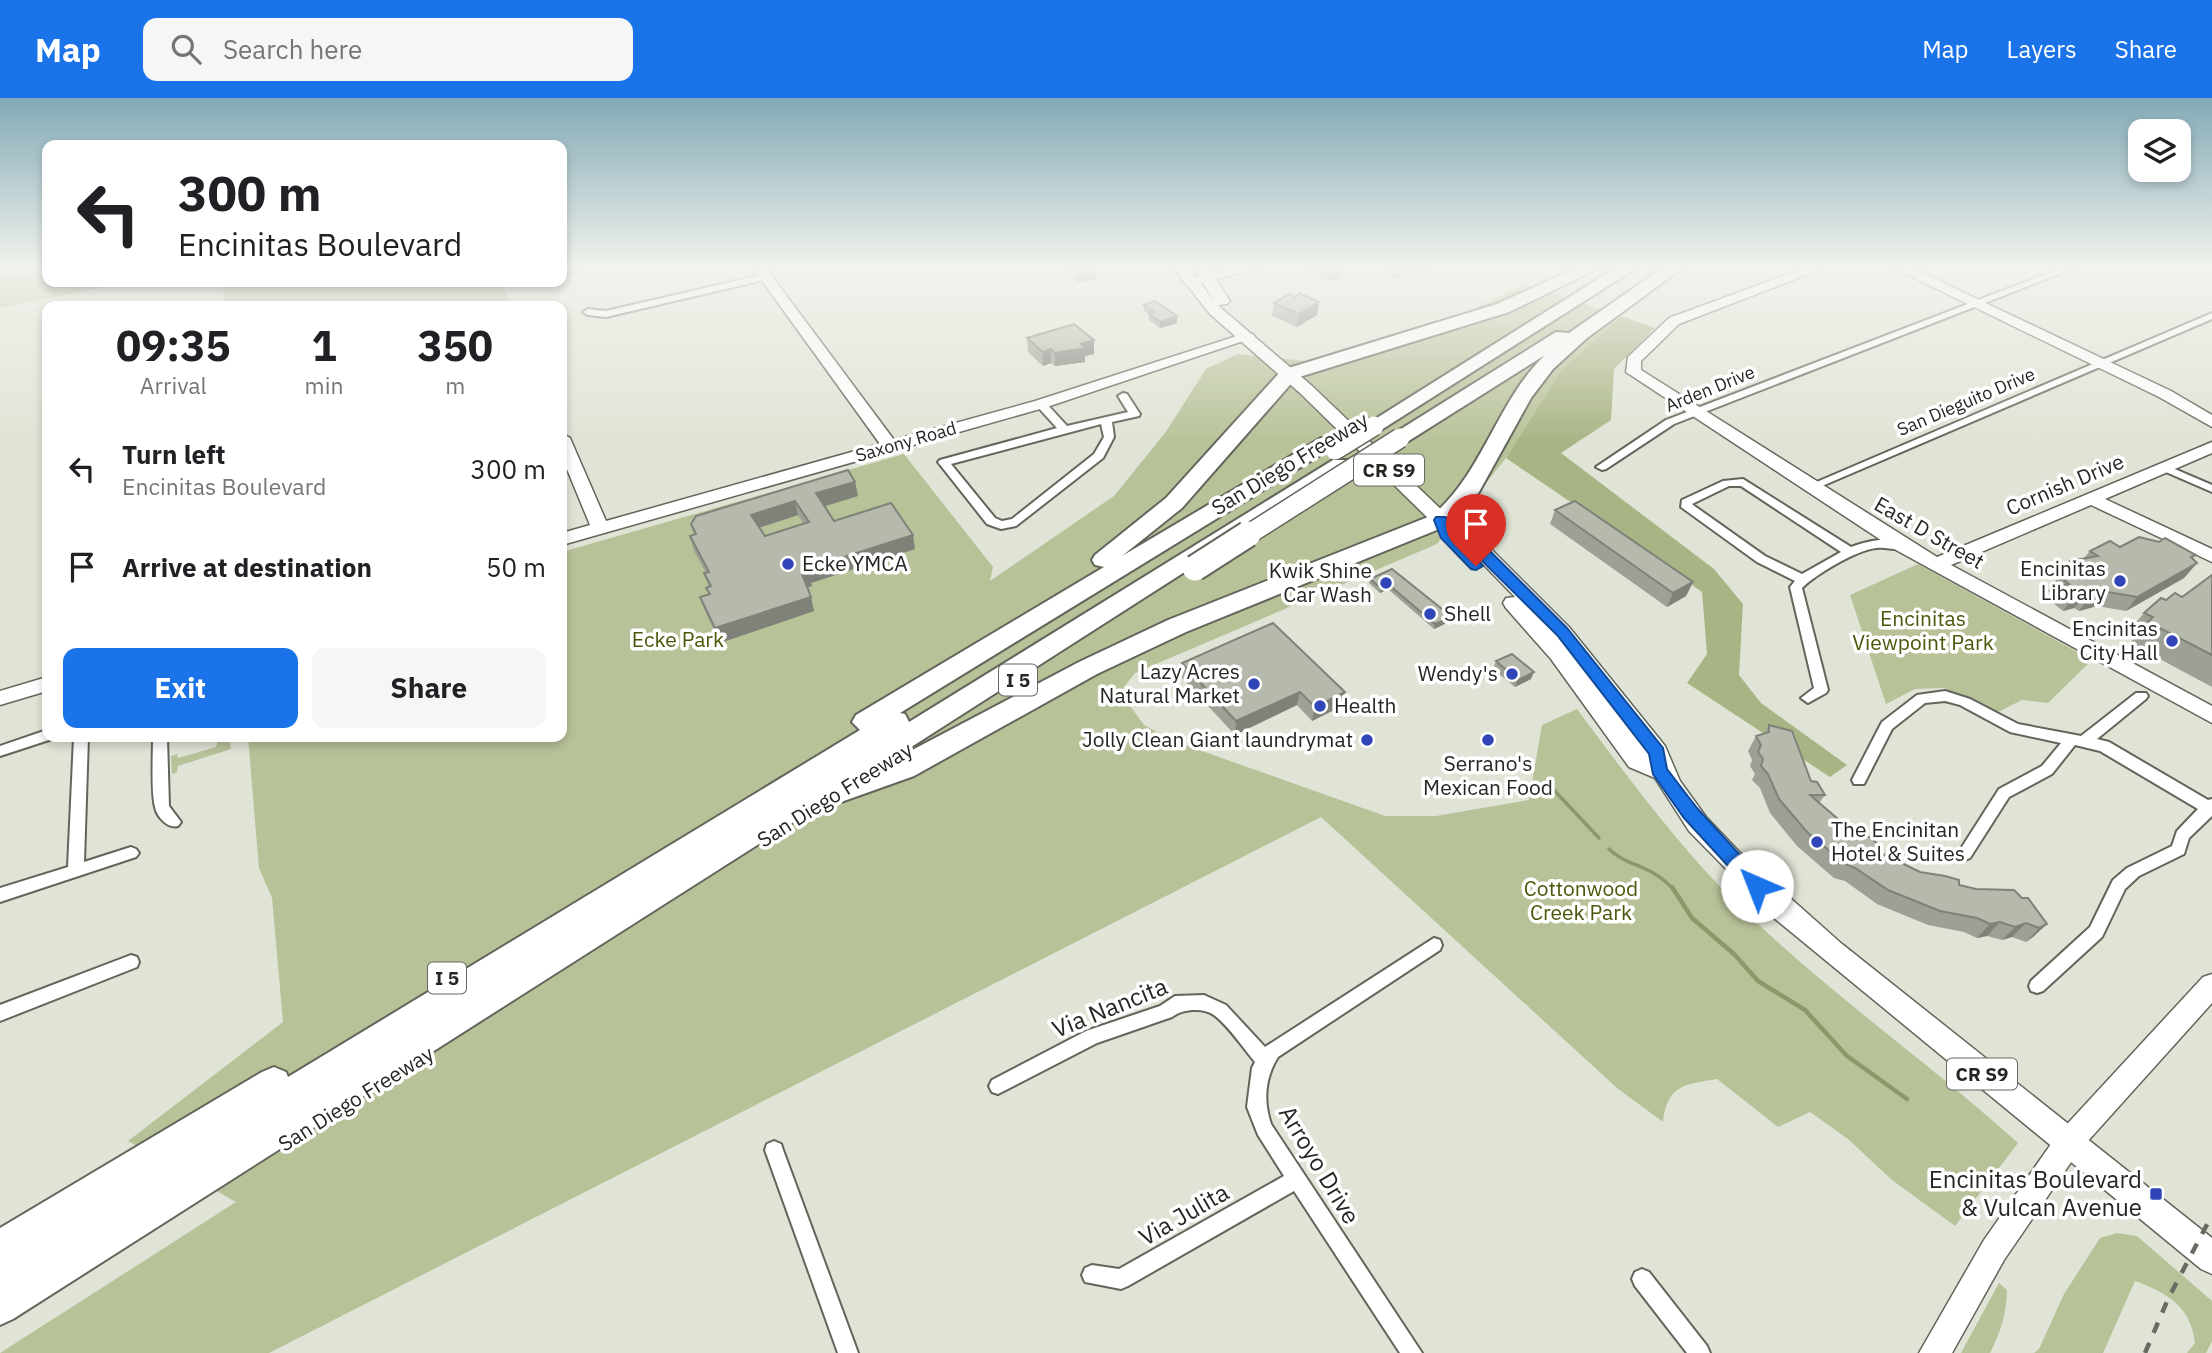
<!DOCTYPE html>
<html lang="en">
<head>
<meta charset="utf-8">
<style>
	:root { --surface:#fff; --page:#f6f6f6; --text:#202124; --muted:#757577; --accent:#1a73e8 }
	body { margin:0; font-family:"IBM Plex Sans",sans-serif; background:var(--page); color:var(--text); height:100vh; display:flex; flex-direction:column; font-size:26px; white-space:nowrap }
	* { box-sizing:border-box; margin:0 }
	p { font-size:23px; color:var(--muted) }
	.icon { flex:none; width:38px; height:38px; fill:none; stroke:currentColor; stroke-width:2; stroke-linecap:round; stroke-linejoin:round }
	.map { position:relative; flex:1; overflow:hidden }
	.side { position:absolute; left:42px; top:203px; width:525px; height:441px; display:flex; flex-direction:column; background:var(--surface); border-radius:14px; box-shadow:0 4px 10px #0003 }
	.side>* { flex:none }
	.top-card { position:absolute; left:42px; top:42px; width:525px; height:147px; border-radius:14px; box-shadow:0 4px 10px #0003; background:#fff; color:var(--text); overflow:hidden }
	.fabs { position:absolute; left:2128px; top:21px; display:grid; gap:14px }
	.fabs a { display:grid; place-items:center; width:63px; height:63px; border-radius:14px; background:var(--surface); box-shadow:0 4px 10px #0003; font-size:35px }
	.pin { position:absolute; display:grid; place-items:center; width:60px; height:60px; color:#fff; margin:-72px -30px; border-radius:50% 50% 50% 0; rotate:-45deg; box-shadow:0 0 7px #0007 }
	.pin .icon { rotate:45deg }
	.me { position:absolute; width:77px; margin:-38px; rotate:316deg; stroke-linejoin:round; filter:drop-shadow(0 0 5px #0008) }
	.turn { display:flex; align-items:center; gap:24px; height:147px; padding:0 21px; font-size:32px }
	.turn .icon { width:91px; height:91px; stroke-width:2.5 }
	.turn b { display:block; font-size:49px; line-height:60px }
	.eta { display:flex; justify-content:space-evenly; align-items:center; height:119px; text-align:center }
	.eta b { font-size:42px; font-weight:700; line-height:49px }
	.action { display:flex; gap:14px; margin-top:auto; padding:14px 21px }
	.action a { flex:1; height:80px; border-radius:14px; background:var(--accent); color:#fff; font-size:28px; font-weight:700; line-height:80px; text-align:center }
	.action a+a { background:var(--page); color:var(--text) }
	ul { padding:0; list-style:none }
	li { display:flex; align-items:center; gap:21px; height:98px; padding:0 21px }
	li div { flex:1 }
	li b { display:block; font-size:26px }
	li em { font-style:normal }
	header { display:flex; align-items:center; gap:42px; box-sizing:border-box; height:98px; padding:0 35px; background:var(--accent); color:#fff }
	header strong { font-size:33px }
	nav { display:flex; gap:38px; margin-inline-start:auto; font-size:24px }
	.search { width:490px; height:63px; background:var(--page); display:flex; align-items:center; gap:18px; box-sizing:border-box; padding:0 24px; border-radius:14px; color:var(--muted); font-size:26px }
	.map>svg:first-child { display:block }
</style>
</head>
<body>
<header>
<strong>Map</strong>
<div class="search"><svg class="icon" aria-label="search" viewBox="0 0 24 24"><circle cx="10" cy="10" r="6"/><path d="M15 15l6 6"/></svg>Search here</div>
<nav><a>Map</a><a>Layers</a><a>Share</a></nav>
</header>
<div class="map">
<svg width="2212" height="1255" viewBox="0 0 2212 1255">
	<rect width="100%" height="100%" fill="#e0e4d6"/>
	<g fill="#b8c299">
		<polygon points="0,169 47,169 47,184 129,184 0,210"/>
		<polygon points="223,184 501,184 512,208 224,208"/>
		<path d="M1526,186L1621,218L1560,274L1506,360L1437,446L1135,575L1120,594L1144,627L1174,643L1385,718H1436L1529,702L1542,627L1577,611C1627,678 1676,745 1735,804C1823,891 1926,962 2018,1045L1955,1128L1892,1082L1848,1041L1810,1014L1778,1029L1717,981C1685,986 1667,987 1663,1024L1617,990L1321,719L269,1255H0L236,1104L128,1043L283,924L272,800L259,770L248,639H562V454L904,356L993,469L990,483L1114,398L1165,335L1206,271L1238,256L1306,263L1463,216Z"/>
		<polygon points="1918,466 2092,562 2048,605 2022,602 1998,614 1944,590 1915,591 1886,606 1850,497"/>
		<polygon points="229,639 231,651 178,668 177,674 172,676 171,658 177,656 178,660 216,649 218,643"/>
		<path d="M2117,1135L2137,1138L2212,1203V1243L2206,1255H2187L2195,1245C2191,1209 2168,1195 2135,1183L2103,1255H2034L2039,1251L2064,1196L2100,1140Z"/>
		<path d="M1999,1185L2007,1192C2007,1215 2000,1235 1990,1255H1961Z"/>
	</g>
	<polygon fill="#a9b485" points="1621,218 1655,230 1614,271 1611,322 1561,355 1714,471 1743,506 1739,577 1761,605 1847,667 1830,679 1687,585 1707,556 1702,494 1506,360 1560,274"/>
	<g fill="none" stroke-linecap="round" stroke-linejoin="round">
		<g stroke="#8d986a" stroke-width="3.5">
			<polyline points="1552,690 1599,740"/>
			<path d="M1609,751C1627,769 1651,766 1673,791"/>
		</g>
		<polyline stroke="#8d986a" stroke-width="4.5" points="1672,789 1692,820 1735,857 1758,883 1805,912 1847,958 1907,1001"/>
		<defs>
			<g id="street">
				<polygon points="568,169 582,169 570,175 564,175 564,171"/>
				<polygon points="2064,169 2077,169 1674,326 1606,371 1602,372 1596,369 1666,322"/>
				<polygon points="765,176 770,179 768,181 606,219 588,217 583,214 588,211 606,213"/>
				<polygon points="2212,215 2212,221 1815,391 1811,392 1805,389"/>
				<path d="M1123,295L1127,296L1140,316L1139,318L1112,324L1114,339L1103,360L1016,428L1001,431L987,426L938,364L940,362L1057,330L1037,308V304H1045L1067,328L1128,314L1118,298ZM1101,326L1104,339L1094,356L1012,421L1002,423L995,420L951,366Z"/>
				<polygon points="2163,366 2212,387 2212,394 2159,371 2159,367"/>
				<path d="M1743,381L1851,449C1868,443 1893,436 1908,448C1899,455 1887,448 1876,450C1857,452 1816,476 1802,490L1828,592L1826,595L1808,605L1801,600L1814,590L1790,489L1795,483L1757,464L1681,409L1682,402L1723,383ZM1729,388H1741L1841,454L1802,476L1765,458L1693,407L1692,406Z"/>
				<polygon points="1945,593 1970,601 2018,626 2081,638 2136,595 2146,595 2148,598 2146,601 2097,641 2109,644 2208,702 2212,701 2212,718 2189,740 2184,756 2139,778 2125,791 2102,839 2043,893 2037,895 2031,893 2029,888 2031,883 2090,829 2113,782 2127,770 2172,748 2177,733 2198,711 2100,653 2075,647 2052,676 2009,699 1970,760 1965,762 1960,760 1957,756 1960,752 1999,691 2042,668 2061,645 2010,634 1960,607 1945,603 1925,605 1892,631 1864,686 1854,686 1852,682 1882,624 1917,597"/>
				<polygon points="47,632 47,639 53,639 52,641 0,658 0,648"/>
				<polygon points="74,639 88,639 84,764 131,749 136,751 139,755 136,759 0,804 0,790 68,769"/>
				<path d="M153,639H167L169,708L181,724L178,728C168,731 157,719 155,709C151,694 153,656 153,639Z"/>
				<path d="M1434,840L1440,842L1442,847L1440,852L1278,959C1265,980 1263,1002 1271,1026L1422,1255H1400L1294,1093L1128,1188L1121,1191L1085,1184L1082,1177L1085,1170L1092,1167L1119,1171L1284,1078L1258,1037L1247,1009L1252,970L1255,964C1243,950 1228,927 1214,917C1203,909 1182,911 1172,919L1097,945L998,996L992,994L989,988L992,982L1086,933L1160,908L1175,898L1204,897L1226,907L1265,949Z"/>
				<polygon points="131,857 137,859 139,864 137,869 0,923 0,907"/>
				<polygon points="774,1043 781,1046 783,1052 858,1255 838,1255 765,1052 767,1046"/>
				<polygon points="1642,1171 1649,1174 1707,1248 1710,1255 1687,1255 1635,1188 1632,1181 1635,1174"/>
			</g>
			<g id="secondary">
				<polygon points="752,169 765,169 894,342 1035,303 1243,236 1253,236 1255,239 1047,309 562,447 562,435 590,427 562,359 562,335 570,340 606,423 880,346"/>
				<polygon points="1236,169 1262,169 1189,188 1182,184"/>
				<polygon points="1807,169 1827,169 1679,226 1641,263 1641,272 1937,459 2212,344 2212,355 2105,401 2212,451 2212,464 2091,407 1951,467 2212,608 2212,625 1896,452 1626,274 1628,259 1669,220"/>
				<polygon points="1892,169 1910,169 2171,293 2212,317 2212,329 2159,299"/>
				<polygon points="47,579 47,593 0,607 0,593"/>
				<polygon points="2212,876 2212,905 2078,1054 2004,1162 1952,1255 1919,1255 1984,1142 2058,1036 2203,879"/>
			</g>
			<polygon id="primary" points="1173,169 1188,169 1214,203 1193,169 1208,169 1230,203 1227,206 1218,207 1221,210 1312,288 1448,418 1466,426 1569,529 1665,648 1680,683 1706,719 1746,761 1842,846 2212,1140 2212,1176 2201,1171 1774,820 1689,733 1655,680 1629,669 1551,561 1506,510 1503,505 1506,500 1515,499 1452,434 1434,426 1300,295 1210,216"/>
			<g id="highway">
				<path d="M1578,169H1601L1509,214L1296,280L1182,410L1122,458L1321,340H1335L1338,344L1335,348L900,615L905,616L909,624L1333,362H1347L1350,366L1347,370L880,669L1079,564L1168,522L1433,417C1484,373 1497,303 1545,257L1407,344H1393L1390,340L1393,336L1556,234L1569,235L1664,169H1684L1587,240L1553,271L1531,300L1479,394L1449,427L1186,534L1097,576L914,678L841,704L831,700L13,1221L0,1227V1130L262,974L274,969L286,974L288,979L860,632L852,624L856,617L1104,469L1095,467L1092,462L1095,457L1166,400L1282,272L1497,206Z"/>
				<polygon points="1617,169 1638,169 1381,332 1367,332 1364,328"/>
			</g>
		</defs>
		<use href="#street" stroke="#62655a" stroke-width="4"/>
		<use href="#secondary" stroke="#62655a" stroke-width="3"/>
		<use href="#primary" stroke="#62655a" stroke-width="3"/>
		<use href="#highway" stroke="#62655a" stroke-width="4"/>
		<use href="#street" fill="#fff" fill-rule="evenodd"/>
		<use href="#secondary" fill="#fff" fill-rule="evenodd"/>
		<use href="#primary" fill="#fff" fill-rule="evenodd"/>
		<use href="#highway" fill="#fff" fill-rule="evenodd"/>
		<polyline stroke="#686b62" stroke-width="4.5" stroke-dasharray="11 11" stroke-linecap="butt" points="2145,1255 2168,1201 2212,1117"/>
		<defs>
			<g id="highway-bridge-far1">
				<polyline points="1335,352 1374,328"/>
				<polyline points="1246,438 1400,340"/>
			</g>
			<polyline id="highway-bridge" points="1195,470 1248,436"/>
		</defs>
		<use href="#highway-bridge-far1" stroke="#62655a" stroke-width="22" stroke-linecap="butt"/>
		<use href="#highway-bridge" stroke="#62655a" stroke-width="29" stroke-linecap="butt"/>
		<use href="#highway-bridge-far1" stroke="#fff" stroke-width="19"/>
		<use href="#highway-bridge" stroke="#fff" stroke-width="25"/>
	</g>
	<g fill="#9da095" fill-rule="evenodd">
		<polygon points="1066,169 1094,169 1096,171 1096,181 1077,184 1066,174"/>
		<polygon points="1307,169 1335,169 1341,173 1340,180 1326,184 1307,171"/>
		<polygon points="1385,169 1433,169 1432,177 1392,180"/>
		<polygon points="1274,205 1317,217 1297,229 1272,218"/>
		<polygon points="1144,207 1177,218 1177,225 1160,230 1149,222 1149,216 1144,213"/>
		<polygon points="1027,240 1094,256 1085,258 1085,264 1055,268 1051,265 1043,268 1028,254"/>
		<path d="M855,384L858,398L824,408L834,423L915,451L811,485L812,488L807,490L814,513L720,545L705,513L700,499L709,496L706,490L709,489L704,475H706L694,453L690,438L694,437L691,426ZM798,417L804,426L765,438L759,430Z"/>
		<polygon points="1555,412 1693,484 1686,498 1667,509 1550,426"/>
		<polygon points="2120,449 2193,461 2197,465 2184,480 2126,513 2097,508 2079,513 2074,510 2063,513 2049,502 2053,497 2048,493 2070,463 2084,460 2090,453"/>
		<polygon points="1392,471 1452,519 1451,523 1434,531 1388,491 1380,495 1369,485 1370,481"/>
		<polygon points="2212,477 2212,589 2130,545 2134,540 2126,536 2144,515 2166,502 2182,499"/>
		<polygon points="1273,525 1342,608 1312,623 1297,607 1235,637 1181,579 1182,565"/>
		<polygon points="1496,563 1531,581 1515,589 1493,571"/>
		<polygon points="1769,627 1811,683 1825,697 1819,705 1852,733 1883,756 1920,774 1959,787 2047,826 2033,839 2026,844 2012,839 2002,842 1987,838 1977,840 1964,834 1928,827 1877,806 1845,783 1834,780 1797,748 1770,715 1760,690 1752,682 1755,676 1750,668 1752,662 1748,653 1756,638 1764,636"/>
	</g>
	<g fill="#7f8279">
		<polygon points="1096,171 1096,181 1077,184 1077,174"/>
		<polygon points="1341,173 1340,180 1326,184 1327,177"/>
		<polygon points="1319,204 1317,217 1297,229 1299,216"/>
		<polygon points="1177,218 1177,225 1160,230 1160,224"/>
		<polygon points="1094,242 1094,256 1085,258 1085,264 1055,268 1055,255"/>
		<polygon points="1051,251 1051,265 1043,268 1043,254"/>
		<polygon points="855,384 858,398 819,410 816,395"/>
		<polygon points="795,403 798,417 755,431 751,417"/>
		<polygon points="913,437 915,451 811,485 812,488 805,490 802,476 806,471"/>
		<polygon points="2197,465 2184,480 2126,513 2137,499"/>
		<polygon points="1693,484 1686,498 1667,509 1673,495"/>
		<polygon points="1389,487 1388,491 1380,495 1381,490"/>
		<polygon points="2108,494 2097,508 2079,513 2090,499"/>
		<polygon points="2086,496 2074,510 2063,513 2074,499"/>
		<polygon points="811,499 814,513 720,545 715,530"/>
		<polygon points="1452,519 1451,523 1434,531 1435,526"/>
		<polygon points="1534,574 1531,581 1515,589 1518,582"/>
		<polygon points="1300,594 1297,607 1235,637 1236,623"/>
		<polygon points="1345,594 1342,608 1312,623 1315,609"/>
		<polygon points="2000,824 1987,838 1977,840 1990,826"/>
		<polygon points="2026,825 2012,839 2002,842 2015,829"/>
		<polygon points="2047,826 2033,839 2026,844 2039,830"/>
	</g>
	<g fill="#b6baad" stroke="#7f8279" stroke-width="2" fill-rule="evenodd">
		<polygon points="1072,169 1094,169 1096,171 1077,174"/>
		<polygon points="1316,169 1335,169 1341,173 1327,177"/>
		<polygon points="1300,195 1319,204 1299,216 1274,205 1289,196 1295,199"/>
		<polygon points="1155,203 1177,218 1160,224 1149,216 1154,214 1144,207"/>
		<polygon points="1074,226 1094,242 1081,246 1085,250 1055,255 1051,251 1043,254 1027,240"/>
		<path d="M848,372L855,384L816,395L834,423L891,405L913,437L806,471L808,474L802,476L811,499L715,530L700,499L710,496L706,490L711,488L704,475L709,474L690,438L696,436L691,426L696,418ZM795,403L809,424L765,438L751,417Z"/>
		<polygon points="1575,403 1693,484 1673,495 1555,412"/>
		<polygon points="2139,439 2159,444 2165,440 2196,457 2191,459 2197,465 2137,499 2108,494 2090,499 2086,496 2074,499 2060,488 2069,486 2059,478 2072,475 2070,463 2098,458 2090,453 2110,443 2120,449"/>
		<polygon points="1392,471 1452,519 1435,526 1389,487 1381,490 1370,481"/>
		<polygon points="2212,477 2212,557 2148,524 2153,519 2144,515 2161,500 2166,502 2175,495 2182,499"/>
		<polygon points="1273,525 1345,594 1315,609 1300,594 1236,623 1182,565"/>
		<polygon points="1512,556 1534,574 1518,582 1496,563"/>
		<polygon points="1769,627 1792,633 1811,683 1817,684 1825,697 1810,697 1852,733 1869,739 1878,746 1883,756 1920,774 1945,778 1959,782 1959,787 1976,791 2014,792 2022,800 2028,800 2047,826 2039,830 2026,825 2015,829 2000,824 1990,826 1977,820 1940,813 1888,792 1855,770 1845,766 1807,734 1779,701 1768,676 1761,668 1763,661 1758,654 1761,647 1756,638 1769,634"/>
	</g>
	<linearGradient id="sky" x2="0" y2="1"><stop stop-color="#83a9b6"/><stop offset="0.49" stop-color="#f1f3ed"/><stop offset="1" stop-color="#f1f3ed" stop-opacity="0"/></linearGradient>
	<rect width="2212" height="345" fill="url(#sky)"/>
	<polygon fill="#1a73e8" stroke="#114b97" stroke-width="2" points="1436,419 1445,419 1464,427 1567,530 1663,650 1667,671 1697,710 1764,783 1766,788 1764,793 1751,793 1684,720 1653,676 1649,656 1557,537 1450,431 1483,468 1476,472 1471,471 1441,440 1434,422"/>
	<g fill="#3046b8" stroke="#fff" stroke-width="2.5">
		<circle cx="788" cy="466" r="7"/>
		<circle cx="2120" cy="483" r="7"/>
		<circle cx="1386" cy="485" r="7"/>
		<circle cx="1430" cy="516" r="7"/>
		<circle cx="2172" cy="543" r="7"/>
		<circle cx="1512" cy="576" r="7"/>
		<circle cx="1254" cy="586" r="7"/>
		<circle cx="1320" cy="608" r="7"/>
		<circle cx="1367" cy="642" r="7"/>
		<circle cx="1488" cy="642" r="7"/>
		<circle cx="1817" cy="744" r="7"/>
		<rect x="2149" y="1089" width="14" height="14" rx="3.5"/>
	</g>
	<g text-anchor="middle" stroke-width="7" stroke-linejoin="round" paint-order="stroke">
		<g font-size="18" fill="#252722" stroke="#fff">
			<text transform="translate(1710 291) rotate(-22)" y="6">Arden Drive</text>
			<text transform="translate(1966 304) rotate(-23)" y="6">San Dieguito Drive</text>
			<text transform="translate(906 344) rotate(-16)" y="6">Saxony Road</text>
		</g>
		<g fill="#fff" stroke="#666864" stroke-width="2">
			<rect x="1354" y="356.5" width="70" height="31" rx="5"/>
			<rect x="999" y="566.5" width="38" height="31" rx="5"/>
			<rect x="428" y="864.5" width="38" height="31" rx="5"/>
			<rect x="1947" y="960.5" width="70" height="31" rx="5"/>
		</g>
		<g font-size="19" font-weight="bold" fill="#252722">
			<text x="1389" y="379">CR S9</text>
			<text x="1018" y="589">I 5</text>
			<text x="447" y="887">I 5</text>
			<text x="1982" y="983">CR S9</text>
		</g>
		<g font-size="21" fill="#252722" stroke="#fff">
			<text transform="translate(1290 366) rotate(-31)" y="7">San Diego Freeway</text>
			<text transform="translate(2065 387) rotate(-23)" y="7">Cornish Drive</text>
			<text transform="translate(1929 435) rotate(30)" y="7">East D Street</text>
			<text transform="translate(835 697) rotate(-32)" y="7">San Diego Freeway</text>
			<text transform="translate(356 1001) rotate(-32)" y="7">San Diego Freeway</text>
		</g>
		<g font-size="21" fill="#252722" stroke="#fff" text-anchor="end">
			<text x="802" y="473" text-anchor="start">Ecke YMCA</text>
			<text x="2106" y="478">Encinitas<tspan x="2106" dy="24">Library</tspan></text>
			<text x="1372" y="480">Kwik Shine<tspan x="1372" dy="24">Car Wash</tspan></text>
			<text x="1444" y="523" text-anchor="start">Shell</text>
			<text x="2158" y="538">Encinitas<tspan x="2158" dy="24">City Hall</tspan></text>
			<text x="1240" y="581">Lazy Acres<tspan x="1240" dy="24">Natural Market</tspan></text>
			<text x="1498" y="583">Wendy's</text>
			<text x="1334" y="615" text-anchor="start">Health</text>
			<text x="1353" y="649">Jolly Clean Giant laundrymat</text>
			<text x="1488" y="673" text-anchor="middle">Serrano's<tspan x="1488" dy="24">Mexican Food</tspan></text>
			<text x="1831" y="739" text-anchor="start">The Encinitan<tspan x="1831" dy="24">Hotel &amp; Suites</tspan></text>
		</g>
		<g font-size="21" fill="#4b570a" stroke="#fff">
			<text x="1923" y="528">Encinitas<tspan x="1923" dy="24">Viewpoint Park</tspan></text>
			<text x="678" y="549">Ecke Park</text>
			<text x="1581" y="798">Cottonwood<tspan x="1581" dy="24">Creek Park</tspan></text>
		</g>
		<g font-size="24" fill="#252722" stroke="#fff">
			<text transform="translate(1110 910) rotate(-22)" y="8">Via Nancita</text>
			<text transform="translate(1319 1067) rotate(59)" y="8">Arroyo Drive</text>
			<text transform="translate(1184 1117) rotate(-30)" y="8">Via Julita</text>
		</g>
		<g font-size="24" fill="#252722" stroke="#fff" text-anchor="end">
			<text x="2142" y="1090">Encinitas Boulevard<tspan x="2142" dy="28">&amp; Vulcan Avenue</tspan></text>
		</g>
	</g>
</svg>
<div class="fabs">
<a><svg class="icon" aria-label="layers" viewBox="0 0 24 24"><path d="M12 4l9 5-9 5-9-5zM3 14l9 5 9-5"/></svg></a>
</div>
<div class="pin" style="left:1476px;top:468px;background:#d93025"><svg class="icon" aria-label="arrive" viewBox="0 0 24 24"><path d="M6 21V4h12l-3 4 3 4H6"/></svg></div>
<svg class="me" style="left:1757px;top:788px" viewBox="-20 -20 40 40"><circle r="19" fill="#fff"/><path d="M0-13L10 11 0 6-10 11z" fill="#1a73e8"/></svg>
<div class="top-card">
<div class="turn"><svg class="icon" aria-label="left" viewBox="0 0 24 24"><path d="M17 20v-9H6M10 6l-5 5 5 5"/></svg><div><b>300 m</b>Encinitas Boulevard</div></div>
</div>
<section class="side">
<div class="eta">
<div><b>09:35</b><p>Arrival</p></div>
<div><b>1</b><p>min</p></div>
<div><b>350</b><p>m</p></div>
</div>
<ul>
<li><svg class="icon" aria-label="left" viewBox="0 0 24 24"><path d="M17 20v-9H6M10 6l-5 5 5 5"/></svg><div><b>Turn left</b><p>Encinitas Boulevard</p></div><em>300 m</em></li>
<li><svg class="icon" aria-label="arrive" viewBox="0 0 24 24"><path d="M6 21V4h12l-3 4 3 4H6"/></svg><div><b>Arrive at destination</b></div><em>50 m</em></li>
</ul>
<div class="action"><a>Exit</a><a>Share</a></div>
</section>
</div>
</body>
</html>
